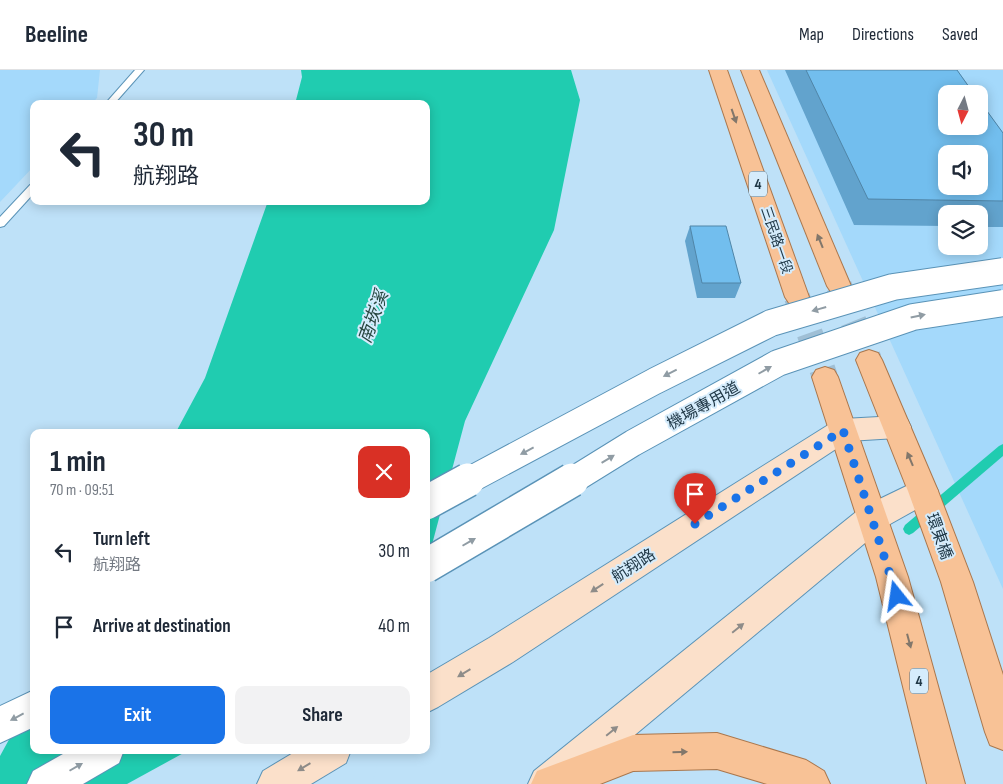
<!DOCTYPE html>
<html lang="en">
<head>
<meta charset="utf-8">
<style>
	:root { --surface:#fff; --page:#f2f2f3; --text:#1f2937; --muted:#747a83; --line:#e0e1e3; --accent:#1a73e8 }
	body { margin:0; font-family:"Sofia Sans Condensed","Noto Sans TC",sans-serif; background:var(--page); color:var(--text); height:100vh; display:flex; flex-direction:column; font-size:19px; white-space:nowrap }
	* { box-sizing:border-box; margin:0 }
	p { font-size:16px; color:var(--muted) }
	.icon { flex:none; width:28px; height:28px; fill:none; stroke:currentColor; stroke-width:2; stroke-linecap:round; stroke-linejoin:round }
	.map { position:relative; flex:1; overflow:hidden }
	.details { position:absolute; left:30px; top:359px; width:400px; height:325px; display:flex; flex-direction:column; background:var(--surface); border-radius:10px; box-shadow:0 2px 12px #0003 }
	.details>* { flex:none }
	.guide { position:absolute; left:30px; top:30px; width:400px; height:105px; border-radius:10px; box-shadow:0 2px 12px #0003; background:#fff; color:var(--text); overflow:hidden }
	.needle { width:32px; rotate:186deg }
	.fabs { position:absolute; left:938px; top:15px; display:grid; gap:10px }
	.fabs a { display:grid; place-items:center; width:50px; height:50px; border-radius:10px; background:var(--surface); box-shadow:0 2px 12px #0003; font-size:25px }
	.pin { position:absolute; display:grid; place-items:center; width:42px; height:42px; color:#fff; margin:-51px -21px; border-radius:50% 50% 50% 0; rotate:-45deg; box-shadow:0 0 5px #0007 }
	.pin .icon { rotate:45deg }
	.me { position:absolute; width:55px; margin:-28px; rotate:345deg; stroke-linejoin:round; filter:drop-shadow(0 0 4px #0008) }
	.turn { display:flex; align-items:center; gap:18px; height:105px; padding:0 20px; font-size:22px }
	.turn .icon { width:65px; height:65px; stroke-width:2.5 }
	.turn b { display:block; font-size:35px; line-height:42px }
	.round { display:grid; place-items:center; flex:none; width:52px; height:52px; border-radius:10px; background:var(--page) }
	.overview { display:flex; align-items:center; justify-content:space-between; height:85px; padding:0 20px }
	h1 { font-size:30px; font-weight:700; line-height:38px }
	.button { display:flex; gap:10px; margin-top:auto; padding:10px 20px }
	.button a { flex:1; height:58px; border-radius:10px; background:var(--accent); color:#fff; font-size:20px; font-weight:700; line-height:58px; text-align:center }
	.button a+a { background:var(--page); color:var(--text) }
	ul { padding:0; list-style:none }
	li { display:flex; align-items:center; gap:15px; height:75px; padding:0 20px }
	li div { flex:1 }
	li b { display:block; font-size:19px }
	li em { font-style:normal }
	header { display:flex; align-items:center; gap:30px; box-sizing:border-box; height:70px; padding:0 25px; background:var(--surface); border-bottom:1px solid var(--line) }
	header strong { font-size:24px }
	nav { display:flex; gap:28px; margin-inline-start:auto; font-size:18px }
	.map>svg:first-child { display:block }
</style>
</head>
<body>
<header>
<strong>Beeline</strong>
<nav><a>Map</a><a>Directions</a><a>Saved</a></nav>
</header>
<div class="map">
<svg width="1003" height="714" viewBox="0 0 1003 714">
	<rect width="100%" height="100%" fill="#bee1f8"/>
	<g fill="#a4d9fb" fill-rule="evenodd">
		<polygon points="0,0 100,0 97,28 91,34 34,34 34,96 0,132"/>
		<path d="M767,0H1003V519ZM946,24H979V56H946ZM946,84H979V116H946ZM946,144H979V176H946Z"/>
	</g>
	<g fill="#20ccb0">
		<polygon points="301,0 571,0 580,30 554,160 465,351 426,497 426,362 176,362 205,308 268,131 426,131 426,34 295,34 302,7"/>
		<polygon points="34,624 34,680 378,680 369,714 0,714 0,686"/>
	</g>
	<polygon fill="#bee1f8" points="189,680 381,680 372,714 127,714"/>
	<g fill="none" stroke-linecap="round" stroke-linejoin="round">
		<polygon fill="#20ccb0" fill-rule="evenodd" points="1003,374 1003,386 913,463 909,465 905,463 903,459 905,455 999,376"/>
		<g stroke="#9fbfd5" stroke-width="26" stroke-dasharray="26 12" stroke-linecap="butt">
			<polyline points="839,216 869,290"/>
			<polyline points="797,227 825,307"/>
		</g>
		<defs>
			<g id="lane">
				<polygon points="135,0 144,0 114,34 105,34"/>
				<polygon points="34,114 34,123 4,156 0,157 0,147 30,115"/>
			</g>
			<g id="street">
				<polygon points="34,620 34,657 0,673 0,636"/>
				<polygon points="70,680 124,680 119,693 83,714 27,714 33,701"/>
			</g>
			<g id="secondary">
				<polygon points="897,346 907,349 911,357 907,365 897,368 848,371 513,592 438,637 426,643 426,605 489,568 833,352 843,349"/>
				<polygon points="923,408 933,412 938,421 933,430 883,458 576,714 528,714 534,701 861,438"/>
				<polygon points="298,680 351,680 346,693 311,714 257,714 263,701"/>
			</g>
			<g id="primary">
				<polygon points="709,0 727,0 809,227 805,233 797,235 789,233 785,227"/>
				<polygon points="741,0 759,0 851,216 847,222 839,224 831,222 827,216"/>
				<polygon points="869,280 878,283 882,290 938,421 973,512 1003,605 1003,680 990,675 985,662 941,512 908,421 856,290 860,283"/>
				<polygon points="825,297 834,300 838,307 908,507 965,714 927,714 876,507 812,307 816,300"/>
				<polygon points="717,663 806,690 824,701 830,714 767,714 717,699 633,701 600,714 531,714 537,701 633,665"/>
			</g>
		</defs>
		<use href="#lane" stroke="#5a93b7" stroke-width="2"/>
		<use href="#street" stroke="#5a93b7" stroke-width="2"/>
		<use href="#secondary" stroke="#5a93b7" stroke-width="2"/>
		<use href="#primary" stroke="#aa774d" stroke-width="2"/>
		<use href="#lane" fill="#fff" fill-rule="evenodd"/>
		<use href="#street" fill="#fff" fill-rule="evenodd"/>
		<use href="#secondary" fill="#fbe0ca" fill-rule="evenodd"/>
		<use href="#primary" fill="#f8c296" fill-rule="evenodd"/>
		<defs>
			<g id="street-bridge-far1">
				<polyline points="466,412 655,311 771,253 893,217 1003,201"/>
				<polyline points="570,412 633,373 778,293 913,247 1003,233"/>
			</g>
			<g id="street-bridge">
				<polyline points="426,433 468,410"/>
				<polyline points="426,496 572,410"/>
			</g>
		</defs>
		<use href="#street-bridge-far1" stroke="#5a93b7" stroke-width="28" stroke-linecap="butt"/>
		<use href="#street-bridge" stroke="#5a93b7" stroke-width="36" stroke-linecap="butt"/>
		<use href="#street-bridge-far1" stroke="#fff" stroke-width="26"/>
		<use href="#street-bridge" stroke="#fff" stroke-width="33"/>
	</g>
	<g fill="#62a3cd">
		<polygon points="785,0 957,0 1003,63 1003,157 979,157 979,144 946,144 946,156 854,155"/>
		<polygon points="690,156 741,213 735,228 697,228 685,171"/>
	</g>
	<g fill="#72beee" stroke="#5085a7" fill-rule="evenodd">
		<path d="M806,0H957L974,24H946V56H979V30L1003,63V131L868,129ZM946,84H979V116H946Z"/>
		<polygon points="690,156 726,156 741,213 702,213"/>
	</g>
	<defs><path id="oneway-solid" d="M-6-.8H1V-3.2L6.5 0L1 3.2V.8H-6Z" transform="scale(1.25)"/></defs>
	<g fill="#82776b">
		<use href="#oneway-solid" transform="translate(734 46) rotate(71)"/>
		<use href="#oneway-solid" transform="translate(820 171) rotate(-112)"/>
		<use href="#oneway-solid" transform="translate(910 389) rotate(-113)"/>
		<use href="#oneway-solid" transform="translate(909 571) rotate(75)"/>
		<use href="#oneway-solid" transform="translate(680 682) rotate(-1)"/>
	</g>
	<g fill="#909ca4">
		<use href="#oneway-solid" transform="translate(819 239) rotate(164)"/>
		<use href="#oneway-solid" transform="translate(918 246) rotate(-12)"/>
		<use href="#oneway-solid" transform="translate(765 300) rotate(-30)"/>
		<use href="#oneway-solid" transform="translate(670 303) rotate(153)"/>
		<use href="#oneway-solid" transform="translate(527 381) rotate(152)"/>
		<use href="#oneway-solid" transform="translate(608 389) rotate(-31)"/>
		<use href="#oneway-solid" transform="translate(469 472) rotate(-30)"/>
		<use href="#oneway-solid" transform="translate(17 647) rotate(152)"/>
		<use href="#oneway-solid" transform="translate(76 697) rotate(-30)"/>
	</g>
	<g fill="#8e8c89">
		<use href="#oneway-solid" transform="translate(597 518) rotate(147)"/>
		<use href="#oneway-solid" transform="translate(738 558) rotate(-39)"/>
		<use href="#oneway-solid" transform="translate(464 603) rotate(149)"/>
		<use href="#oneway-solid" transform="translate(612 661) rotate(-39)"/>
		<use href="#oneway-solid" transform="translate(304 697) rotate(149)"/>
	</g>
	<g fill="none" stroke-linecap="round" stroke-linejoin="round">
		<polyline stroke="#1a73e8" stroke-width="9" stroke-dasharray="0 16.2" points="695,454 843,360 897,526"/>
	</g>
	<g text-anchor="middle" stroke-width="4" stroke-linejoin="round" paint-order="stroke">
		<g font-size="14" fill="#213948" stroke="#d5ecfc">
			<text transform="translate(777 170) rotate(71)" y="5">三民路一段</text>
		</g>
		<g fill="#d5ecfc" stroke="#576f7e" stroke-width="1">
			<rect x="749" y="101.5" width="18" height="25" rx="4"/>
			<rect x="910" y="598.5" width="18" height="25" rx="4"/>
		</g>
		<g font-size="15" font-weight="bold" fill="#213948">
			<text x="758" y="119">4</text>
			<text x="919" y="616">4</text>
		</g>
		<g font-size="16" fill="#213948" stroke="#d5ecfc">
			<text transform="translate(703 335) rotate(-29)" y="6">機場專用道</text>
			<text transform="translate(940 466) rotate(70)" y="6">環東橋</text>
			<text transform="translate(633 495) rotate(-33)" y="6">航翔路</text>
		</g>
		<g font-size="18" font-style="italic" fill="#27463f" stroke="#d5ecfc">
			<text transform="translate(373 247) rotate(-70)" y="6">南崁溪</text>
		</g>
	</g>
</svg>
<div class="fabs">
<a><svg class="needle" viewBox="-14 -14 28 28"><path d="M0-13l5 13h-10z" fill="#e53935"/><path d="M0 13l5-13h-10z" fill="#747a83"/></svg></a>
<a><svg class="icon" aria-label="sound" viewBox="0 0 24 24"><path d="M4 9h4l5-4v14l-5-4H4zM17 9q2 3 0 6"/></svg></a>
<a><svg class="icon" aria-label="layers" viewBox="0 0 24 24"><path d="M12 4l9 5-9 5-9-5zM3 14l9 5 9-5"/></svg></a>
</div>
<div class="pin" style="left:695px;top:454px;background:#d93025"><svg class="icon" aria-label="arrive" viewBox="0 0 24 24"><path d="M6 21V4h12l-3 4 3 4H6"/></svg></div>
<svg class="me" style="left:897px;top:526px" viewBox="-20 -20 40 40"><path d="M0-17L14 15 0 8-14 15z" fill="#1a73e8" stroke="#fff" stroke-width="4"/></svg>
<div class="guide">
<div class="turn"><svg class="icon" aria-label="left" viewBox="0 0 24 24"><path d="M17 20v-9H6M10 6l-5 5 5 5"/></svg><div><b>30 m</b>航翔路</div></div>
</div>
<section class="details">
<div class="overview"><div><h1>1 min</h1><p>70 m · 09:51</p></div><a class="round" style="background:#d93025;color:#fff"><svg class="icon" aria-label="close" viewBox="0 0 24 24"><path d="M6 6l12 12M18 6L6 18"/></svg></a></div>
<ul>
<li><svg class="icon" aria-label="left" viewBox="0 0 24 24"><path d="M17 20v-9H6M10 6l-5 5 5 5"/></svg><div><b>Turn left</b><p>航翔路</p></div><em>30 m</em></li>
<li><svg class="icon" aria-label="arrive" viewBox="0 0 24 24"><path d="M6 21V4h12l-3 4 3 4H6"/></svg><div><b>Arrive at destination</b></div><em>40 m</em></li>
</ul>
<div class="button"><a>Exit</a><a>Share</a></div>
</section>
</div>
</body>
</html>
